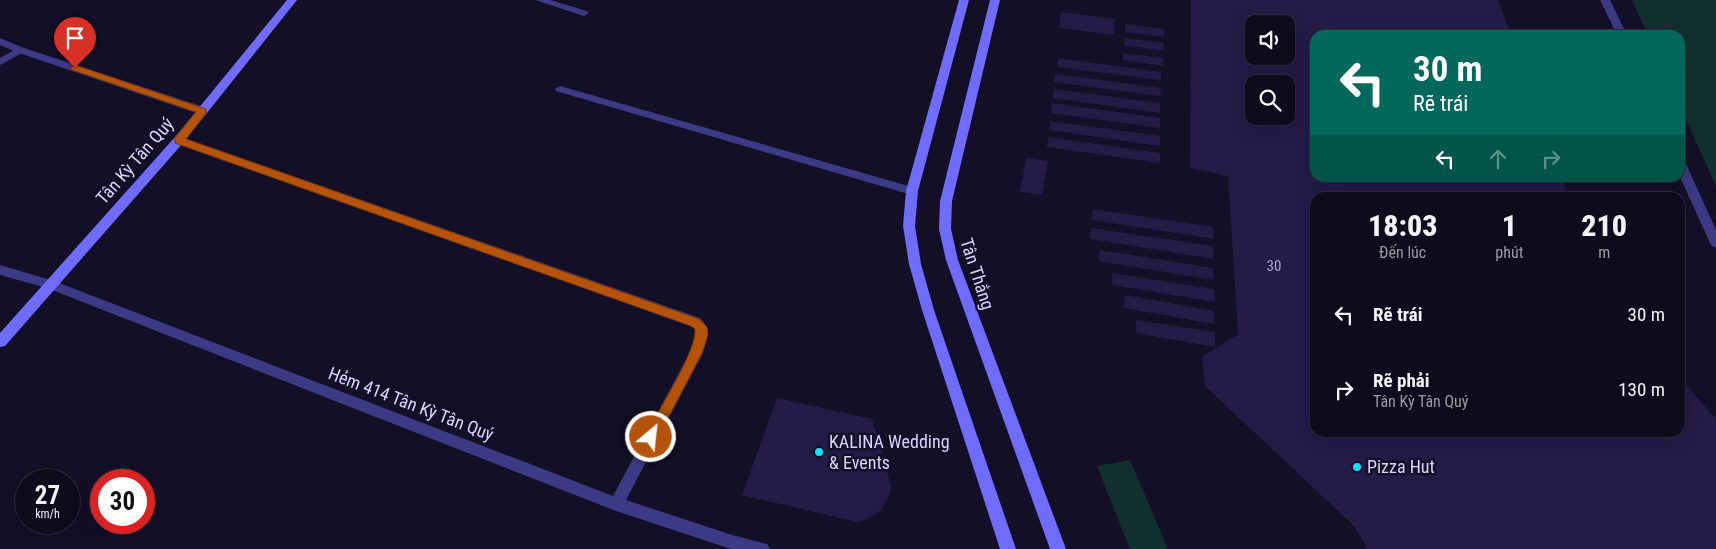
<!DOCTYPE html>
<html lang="vi">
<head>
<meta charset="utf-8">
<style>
	:root { --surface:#0e0b1c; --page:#171425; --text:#f1f3f6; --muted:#9b9ba3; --line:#2e2b3b }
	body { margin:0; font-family:"Roboto Condensed",sans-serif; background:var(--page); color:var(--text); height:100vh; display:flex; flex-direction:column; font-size:19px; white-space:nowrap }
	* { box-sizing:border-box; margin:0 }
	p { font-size:16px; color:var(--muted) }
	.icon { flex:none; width:28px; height:28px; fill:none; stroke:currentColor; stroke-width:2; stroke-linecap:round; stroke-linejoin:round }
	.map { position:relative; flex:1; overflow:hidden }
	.details { position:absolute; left:1310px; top:192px; width:375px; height:245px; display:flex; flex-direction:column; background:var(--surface); border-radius:15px; box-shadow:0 5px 20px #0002,0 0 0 1px var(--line) }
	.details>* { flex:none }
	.banner { position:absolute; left:1310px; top:30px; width:375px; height:152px; border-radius:15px; box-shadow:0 5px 20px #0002,0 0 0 1px var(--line); background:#00695c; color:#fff; overflow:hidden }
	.controls { position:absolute; left:1245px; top:15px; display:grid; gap:10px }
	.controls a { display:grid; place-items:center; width:50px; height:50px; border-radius:10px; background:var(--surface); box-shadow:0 5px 20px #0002,0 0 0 1px var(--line); font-size:25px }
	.speed { position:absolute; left:15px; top:469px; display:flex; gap:10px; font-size:25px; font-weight:700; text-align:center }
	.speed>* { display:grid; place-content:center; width:65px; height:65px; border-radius:50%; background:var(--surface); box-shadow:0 5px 20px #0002,0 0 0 1px var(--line); line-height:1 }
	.speed small { font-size:12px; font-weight:400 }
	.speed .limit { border:8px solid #d22; background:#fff; color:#111 }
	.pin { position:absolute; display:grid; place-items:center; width:42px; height:42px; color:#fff; margin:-51px -21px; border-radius:50% 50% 50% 0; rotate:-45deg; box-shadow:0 0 5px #0007 }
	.pin .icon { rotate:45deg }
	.me { position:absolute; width:55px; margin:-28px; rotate:28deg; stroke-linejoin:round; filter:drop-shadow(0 0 4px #0008) }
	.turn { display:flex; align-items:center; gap:18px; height:105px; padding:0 20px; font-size:22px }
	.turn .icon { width:65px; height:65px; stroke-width:2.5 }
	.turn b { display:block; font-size:35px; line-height:42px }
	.lanes { display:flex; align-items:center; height:48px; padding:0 20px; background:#0003; justify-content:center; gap:25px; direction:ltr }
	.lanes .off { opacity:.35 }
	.eta { display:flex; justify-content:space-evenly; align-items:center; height:85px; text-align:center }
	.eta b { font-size:30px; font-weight:800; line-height:35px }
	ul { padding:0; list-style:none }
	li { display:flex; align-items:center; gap:15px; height:75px; padding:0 20px }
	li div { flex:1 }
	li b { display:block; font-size:19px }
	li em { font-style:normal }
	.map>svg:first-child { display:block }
</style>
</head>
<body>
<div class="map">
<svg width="1716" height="549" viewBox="0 0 1716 549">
	<rect width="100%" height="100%" fill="#130f26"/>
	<g fill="#12302f">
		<polygon points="1632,0 1716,0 1716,186 1680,107 1680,35 1648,35"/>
		<polygon points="1130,460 1168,549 1130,549 1097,466"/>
	</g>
	<g fill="#241b47" fill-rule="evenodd">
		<path d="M1191,0H1498L1511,35H1315V178H1562L1569,198H1315V432H1680V378L1716,419V549H1368L1354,526L1205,386L1202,357L1238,334L1228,176L1190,168ZM1254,24H1286V56H1254ZM1254,84H1286V116H1254Z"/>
		<polygon points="1061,12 1115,19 1114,35 1059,28"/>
		<polygon points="1125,24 1164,29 1164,37 1125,32"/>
		<polygon points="1125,38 1164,43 1163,51 1124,45"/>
		<polygon points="1123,53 1163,58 1163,66 1123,60"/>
		<polygon points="1058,58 1161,72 1161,80 1057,67"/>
		<polygon points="1055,74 1161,88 1160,96 1054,82"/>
		<polygon points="1054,89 1160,103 1160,113 1053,98"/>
		<polygon points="1052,103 1160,118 1160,128 1051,113"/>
		<polygon points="1050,121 1160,136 1160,146 1049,130"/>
		<polygon points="1048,137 1160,153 1160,163 1047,147"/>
		<polygon points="1026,158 1048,161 1042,195 1020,192"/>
		<polygon points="1093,209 1213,227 1214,239 1092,220"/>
		<polygon points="1091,228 1213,246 1214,259 1090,239"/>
		<polygon points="1100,250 1213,268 1214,280 1098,261"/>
		<polygon points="1112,273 1214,289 1215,302 1112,285"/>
		<polygon points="1125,295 1214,311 1214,324 1124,308"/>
		<polygon points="1136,320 1215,332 1215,347 1136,333"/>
		<polygon points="777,398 872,419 891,486 890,494 881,510 866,520 857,522 742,495"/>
	</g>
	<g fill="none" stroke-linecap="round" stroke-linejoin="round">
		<g fill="#3d3a85" fill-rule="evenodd">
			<polygon points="20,47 25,50 24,52 0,65 0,58"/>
			<polygon points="560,86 912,187 918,191 912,195 556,91 555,89"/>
		</g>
		<g fill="#3d3a85" fill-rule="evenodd">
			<polygon points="535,0 550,0 587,11 589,13 584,16"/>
			<polygon points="1600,0 1610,0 1627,35 1617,35"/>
			<polygon points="0,38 24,48 207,108 208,111 203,115 199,114 16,52 0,45"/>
			<path d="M179,136L700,318C712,329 707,339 703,353L626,500L732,535L767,544L770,549H731L616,511L47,288L0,275V265L54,281L613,496L690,352L695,335V329L690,326L175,143L173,140L175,137Z"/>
			<polygon points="1680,160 1686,164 1716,230 1716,248 1712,246 1710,243 1680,177"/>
		</g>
		<g fill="#6f6bff" fill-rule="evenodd">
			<polygon points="287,0 297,0 183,143 5,346 0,347 0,333 175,137"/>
			<polygon points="959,0 969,0 918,191 915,226 921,264 934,310 1016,549 1000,549 922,310 909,264 903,226 906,191"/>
			<polygon points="990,0 1000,0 952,201 951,229 958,260 1066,549 1050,549 946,260 939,229 940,201"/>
		</g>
	</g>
	<path fill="#b45309" stroke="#753606" d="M75,65L206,109V113L186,139L699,319L707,327L708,335L702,353L656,441L651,442L647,441L645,437C656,413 697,352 695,329L691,326L175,143V138L196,112L72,70L70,68Z"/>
	<g fill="#00e5ff" stroke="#130f26" stroke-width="2">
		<circle cx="819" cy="452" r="5"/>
		<circle cx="1357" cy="467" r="5"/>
	</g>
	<g text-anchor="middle" stroke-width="5" stroke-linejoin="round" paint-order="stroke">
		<g font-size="15" fill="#aca6d1">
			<text x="1274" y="271">30</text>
		</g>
		<g font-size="18" fill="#d9d4ff" stroke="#130f26">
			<text transform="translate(135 161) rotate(-49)" y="6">Tân Kỳ Tân Quý</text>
			<text transform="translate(977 274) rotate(72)" y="6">Tân Thắng</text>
			<text transform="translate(411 404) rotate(21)" y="6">Hẻm 414 Tân Kỳ Tân Quý</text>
		</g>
		<g font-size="18" fill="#d9d4ff" stroke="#130f26" text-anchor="start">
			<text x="829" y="448">KALINA Wedding<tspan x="829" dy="21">&amp; Events</tspan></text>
			<text x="1367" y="473">Pizza Hut</text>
		</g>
	</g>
</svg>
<div class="controls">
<a><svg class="icon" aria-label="sound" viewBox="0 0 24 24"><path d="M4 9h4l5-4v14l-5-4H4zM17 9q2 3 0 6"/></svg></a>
<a><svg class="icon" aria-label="search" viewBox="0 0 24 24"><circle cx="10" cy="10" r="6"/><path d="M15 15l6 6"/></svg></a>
</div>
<div class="speed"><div>27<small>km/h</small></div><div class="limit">30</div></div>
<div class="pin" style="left:75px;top:68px;background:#d93025"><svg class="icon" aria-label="arrive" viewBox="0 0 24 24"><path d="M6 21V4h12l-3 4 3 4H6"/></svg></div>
<svg class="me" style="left:651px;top:437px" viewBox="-20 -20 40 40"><circle r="17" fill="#b45309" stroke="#fff" stroke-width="3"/><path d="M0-11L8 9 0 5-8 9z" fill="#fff"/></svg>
<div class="banner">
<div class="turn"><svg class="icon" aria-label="left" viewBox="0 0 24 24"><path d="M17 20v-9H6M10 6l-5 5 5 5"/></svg><div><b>30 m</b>Rẽ trái</div></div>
<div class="lanes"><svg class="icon" aria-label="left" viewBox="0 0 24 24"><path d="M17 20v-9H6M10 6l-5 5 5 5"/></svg><svg class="icon off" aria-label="ahead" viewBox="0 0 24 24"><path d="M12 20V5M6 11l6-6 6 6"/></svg><svg class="icon off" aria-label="right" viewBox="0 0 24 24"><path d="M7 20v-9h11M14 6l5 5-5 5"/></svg></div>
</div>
<section class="details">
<div class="eta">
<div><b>18:03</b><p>Đến lúc</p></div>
<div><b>1</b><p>phút</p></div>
<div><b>210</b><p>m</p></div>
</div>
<ul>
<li><svg class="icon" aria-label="left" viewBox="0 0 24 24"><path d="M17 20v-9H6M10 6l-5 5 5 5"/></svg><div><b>Rẽ trái</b></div><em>30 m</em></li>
<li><svg class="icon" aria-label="right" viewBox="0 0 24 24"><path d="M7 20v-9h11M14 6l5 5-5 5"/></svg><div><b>Rẽ phải</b><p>Tân Kỳ Tân Quý</p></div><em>130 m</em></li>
</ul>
</section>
</div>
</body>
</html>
